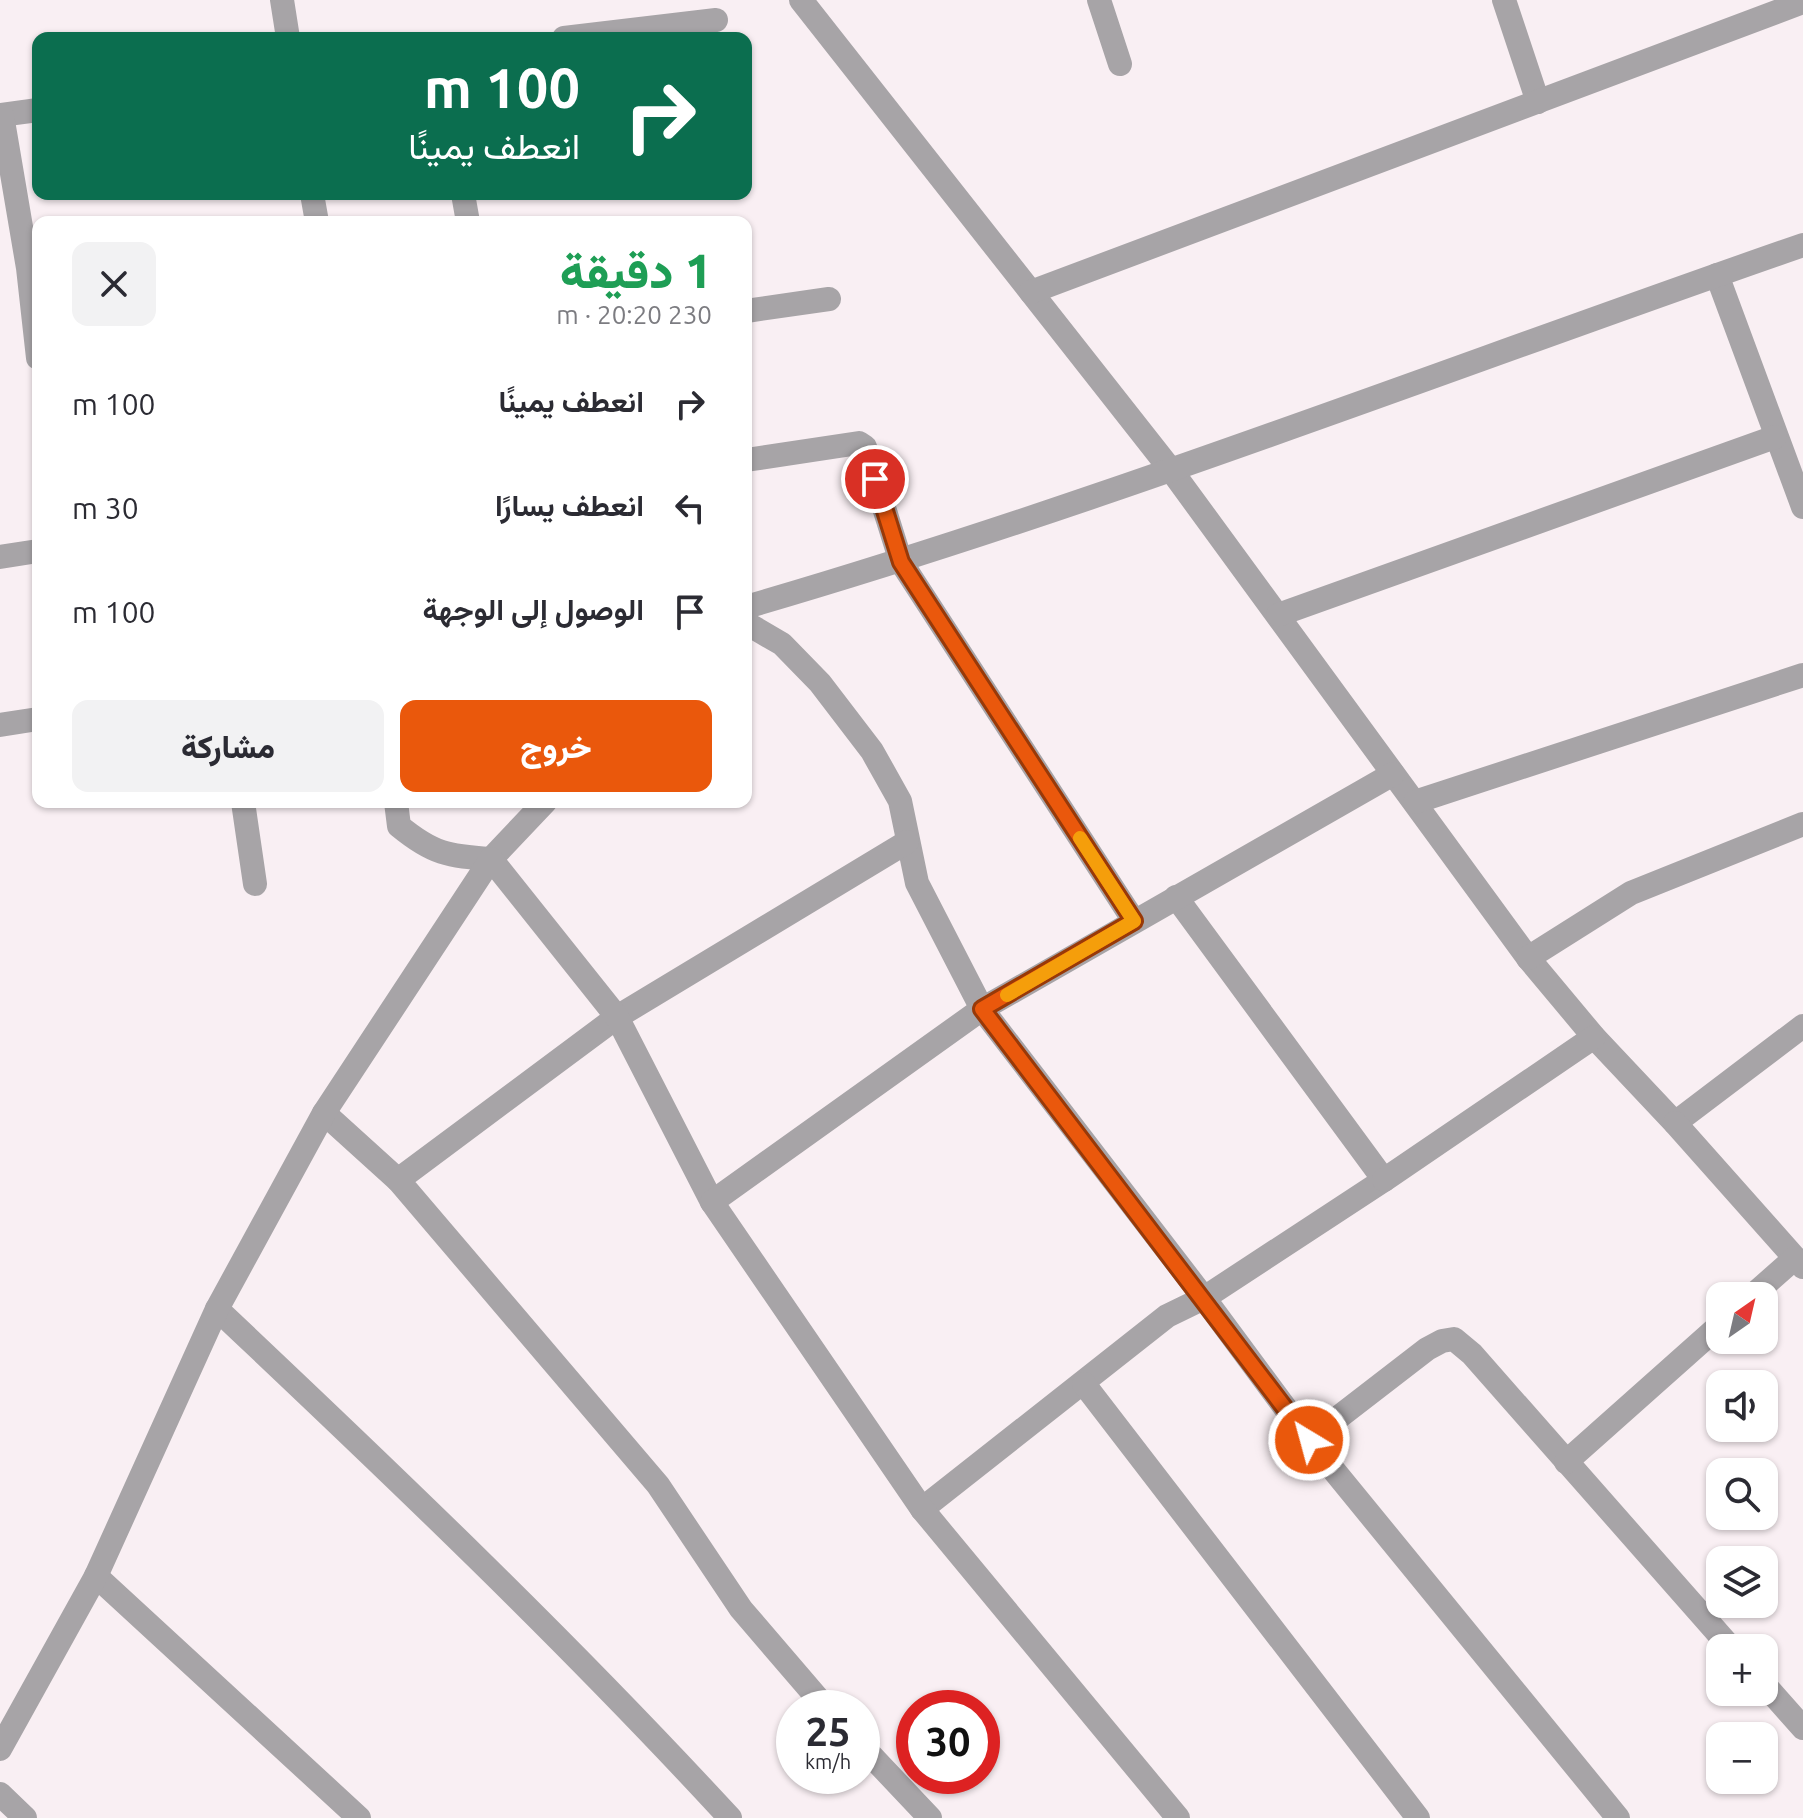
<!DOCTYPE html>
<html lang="ar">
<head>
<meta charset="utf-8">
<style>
	:root { --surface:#fff; --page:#f2f2f3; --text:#2b2b33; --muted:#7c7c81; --accent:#ea580c }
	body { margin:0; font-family:Ubuntu,Vazirmatn,sans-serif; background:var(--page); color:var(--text); direction:rtl; height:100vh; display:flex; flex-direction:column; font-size:30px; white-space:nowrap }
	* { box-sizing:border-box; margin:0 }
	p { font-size:26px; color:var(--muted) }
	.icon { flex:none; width:44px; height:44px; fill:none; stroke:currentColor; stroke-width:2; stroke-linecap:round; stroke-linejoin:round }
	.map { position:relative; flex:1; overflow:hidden; direction:ltr }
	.panel { position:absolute; left:32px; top:216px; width:720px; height:592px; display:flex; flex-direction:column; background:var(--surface); border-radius:16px; box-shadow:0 2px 6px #0004; direction:rtl }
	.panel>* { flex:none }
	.banner { position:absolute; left:32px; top:32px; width:720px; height:168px; border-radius:16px; box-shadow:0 2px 6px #0004; direction:rtl; background:#0b6e4f; color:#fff; overflow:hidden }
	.needle { width:52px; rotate:34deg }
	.controls { position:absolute; left:1706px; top:1282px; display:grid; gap:16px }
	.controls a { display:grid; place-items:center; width:72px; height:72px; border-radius:16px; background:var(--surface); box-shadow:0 2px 6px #0004; font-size:40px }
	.speed { position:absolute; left:776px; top:1690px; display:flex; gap:16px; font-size:40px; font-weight:700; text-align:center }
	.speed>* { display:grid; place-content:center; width:104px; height:104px; border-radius:50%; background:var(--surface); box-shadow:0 2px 6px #0004; line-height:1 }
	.speed small { font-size:20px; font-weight:400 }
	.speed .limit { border:12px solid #d22; background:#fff; color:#111 }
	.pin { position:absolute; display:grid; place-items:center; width:68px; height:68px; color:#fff; margin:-34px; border:4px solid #fff; border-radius:50%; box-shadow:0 2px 8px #0007 }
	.me { position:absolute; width:88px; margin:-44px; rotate:323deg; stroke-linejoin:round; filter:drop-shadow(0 0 6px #0008) }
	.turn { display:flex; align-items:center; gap:28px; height:168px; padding:0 40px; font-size:36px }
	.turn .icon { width:104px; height:104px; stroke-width:2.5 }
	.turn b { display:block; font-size:56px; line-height:68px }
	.round { display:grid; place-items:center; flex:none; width:84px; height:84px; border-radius:16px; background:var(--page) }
	.summary { display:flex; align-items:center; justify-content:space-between; height:136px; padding:0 40px }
	h1 { font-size:48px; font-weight:800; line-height:60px; color:#1e9e55 }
	.primary-button { display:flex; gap:16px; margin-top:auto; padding:16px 40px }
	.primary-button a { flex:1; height:92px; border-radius:16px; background:var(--accent); color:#fff; font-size:32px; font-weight:800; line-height:92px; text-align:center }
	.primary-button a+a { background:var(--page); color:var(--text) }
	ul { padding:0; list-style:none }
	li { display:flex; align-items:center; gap:24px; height:104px; padding:0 40px }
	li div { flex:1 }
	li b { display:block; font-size:30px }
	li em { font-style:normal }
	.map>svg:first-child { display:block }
</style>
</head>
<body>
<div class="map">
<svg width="1803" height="1818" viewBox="0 0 1803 1818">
	<rect width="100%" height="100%" fill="#f9eff3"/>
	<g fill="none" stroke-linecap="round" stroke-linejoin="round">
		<g stroke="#a7a4a7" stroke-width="24">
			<polyline points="282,0 288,38"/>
			<polyline points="801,0 1171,470 1528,958 1594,1037 1675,1123 1803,1026"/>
			<polyline points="1099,0 1120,64"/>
			<polyline points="1504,0 1538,102"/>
			<polyline points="564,38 716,20"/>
			<polyline points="0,115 38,110"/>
			<polyline points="2,115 28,268 38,358"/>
			<polyline points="312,194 317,222"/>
			<polyline points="463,194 468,222"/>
			<polyline points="1717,275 1803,507"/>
			<polyline points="1031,292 1803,2"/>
			<polyline points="746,311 829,299"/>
			<polyline points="746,460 859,443 865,447 901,562 1134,921"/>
			<polyline points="0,557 38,551"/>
			<path d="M746,607C1104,503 1451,367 1803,245"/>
			<polyline points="1278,615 1775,437"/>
			<polyline points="746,623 782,644 820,683 872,751 900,801 917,883 982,1009 1204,1298 1167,1316 922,1509"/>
			<polyline points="0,725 38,719"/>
			<polyline points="243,802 255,884"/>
			<path d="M396,802L399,826C433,854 448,856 491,859L545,802"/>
			<polyline points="1415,802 1803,675"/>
			<polyline points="1176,897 1384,1180 1204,1298 1309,1440 1618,1818"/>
			<polyline points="1528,958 1631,893 1803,824"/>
			<polyline points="324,1113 398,1180"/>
			<polyline points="1675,1123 1803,1267"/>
			<polyline points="1384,1180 1594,1037"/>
			<polyline points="1752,1296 1795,1258"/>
			<path d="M217,1309C392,1474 567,1641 730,1818"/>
			<polyline points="1084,1384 1418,1818"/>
			<polyline points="1309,1440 1427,1349 1442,1341 1454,1339 1472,1354 1731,1648"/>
			<polyline points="1566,1462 1720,1325"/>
			<polyline points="96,1576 359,1818"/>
			<polyline points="1764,1684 1803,1728"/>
			<polyline points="826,1708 741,1609 658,1485 398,1180 617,1017 907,842"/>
			<polyline points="862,1746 930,1818"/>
			<polyline points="0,1749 96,1576 217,1309 324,1113 491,859 617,1017 712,1202"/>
			<polyline points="0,1794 25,1818"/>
			<polyline points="1178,1818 922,1509 712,1202 982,1009 1393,774"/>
		</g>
	</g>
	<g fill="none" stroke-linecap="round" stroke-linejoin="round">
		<defs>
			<polyline id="route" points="875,479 901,562 1134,921 982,1009 1309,1440"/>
		</defs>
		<use href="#route" stroke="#983908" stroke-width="20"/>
		<use href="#route" stroke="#ea580c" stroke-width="14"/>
		<polyline stroke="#f59e0b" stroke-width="14" points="1007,995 1134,921 1080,838"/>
	</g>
</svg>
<div class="controls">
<a><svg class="needle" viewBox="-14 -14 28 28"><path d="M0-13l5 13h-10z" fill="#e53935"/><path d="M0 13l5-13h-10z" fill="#7c7c81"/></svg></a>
<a><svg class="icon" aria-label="sound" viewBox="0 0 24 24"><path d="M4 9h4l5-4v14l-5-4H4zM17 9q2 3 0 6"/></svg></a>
<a><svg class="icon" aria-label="search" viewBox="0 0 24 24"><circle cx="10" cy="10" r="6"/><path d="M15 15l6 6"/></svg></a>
<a><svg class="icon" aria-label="layers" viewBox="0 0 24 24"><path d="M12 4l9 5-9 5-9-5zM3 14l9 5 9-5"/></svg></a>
<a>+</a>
<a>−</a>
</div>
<div class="speed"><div>25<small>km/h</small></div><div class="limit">30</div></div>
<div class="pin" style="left:875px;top:479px;background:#d93025"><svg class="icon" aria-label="arrive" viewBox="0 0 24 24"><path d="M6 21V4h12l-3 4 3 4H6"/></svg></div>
<svg class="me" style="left:1309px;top:1440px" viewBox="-20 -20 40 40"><circle r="17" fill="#ea580c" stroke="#fff" stroke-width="3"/><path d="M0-11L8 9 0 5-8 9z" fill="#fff"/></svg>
<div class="banner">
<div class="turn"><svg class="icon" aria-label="right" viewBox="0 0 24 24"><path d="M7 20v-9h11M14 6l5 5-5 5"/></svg><div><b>100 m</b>انعطف يمينًا</div></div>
</div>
<section class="panel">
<div class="summary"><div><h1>1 دقيقة</h1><p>230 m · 20:20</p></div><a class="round"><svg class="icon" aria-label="close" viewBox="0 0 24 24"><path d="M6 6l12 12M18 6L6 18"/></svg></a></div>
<ul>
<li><svg class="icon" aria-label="right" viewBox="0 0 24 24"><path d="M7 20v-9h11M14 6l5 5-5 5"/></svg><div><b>انعطف يمينًا</b></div><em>100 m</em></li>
<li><svg class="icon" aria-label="left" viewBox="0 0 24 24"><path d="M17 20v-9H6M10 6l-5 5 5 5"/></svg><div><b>انعطف يسارًا</b></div><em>30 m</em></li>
<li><svg class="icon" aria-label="arrive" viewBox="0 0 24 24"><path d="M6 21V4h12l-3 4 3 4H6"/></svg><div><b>الوصول إلى الوجهة</b></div><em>100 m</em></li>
</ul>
<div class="primary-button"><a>خروج</a><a>مشاركة</a></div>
</section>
</div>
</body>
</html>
